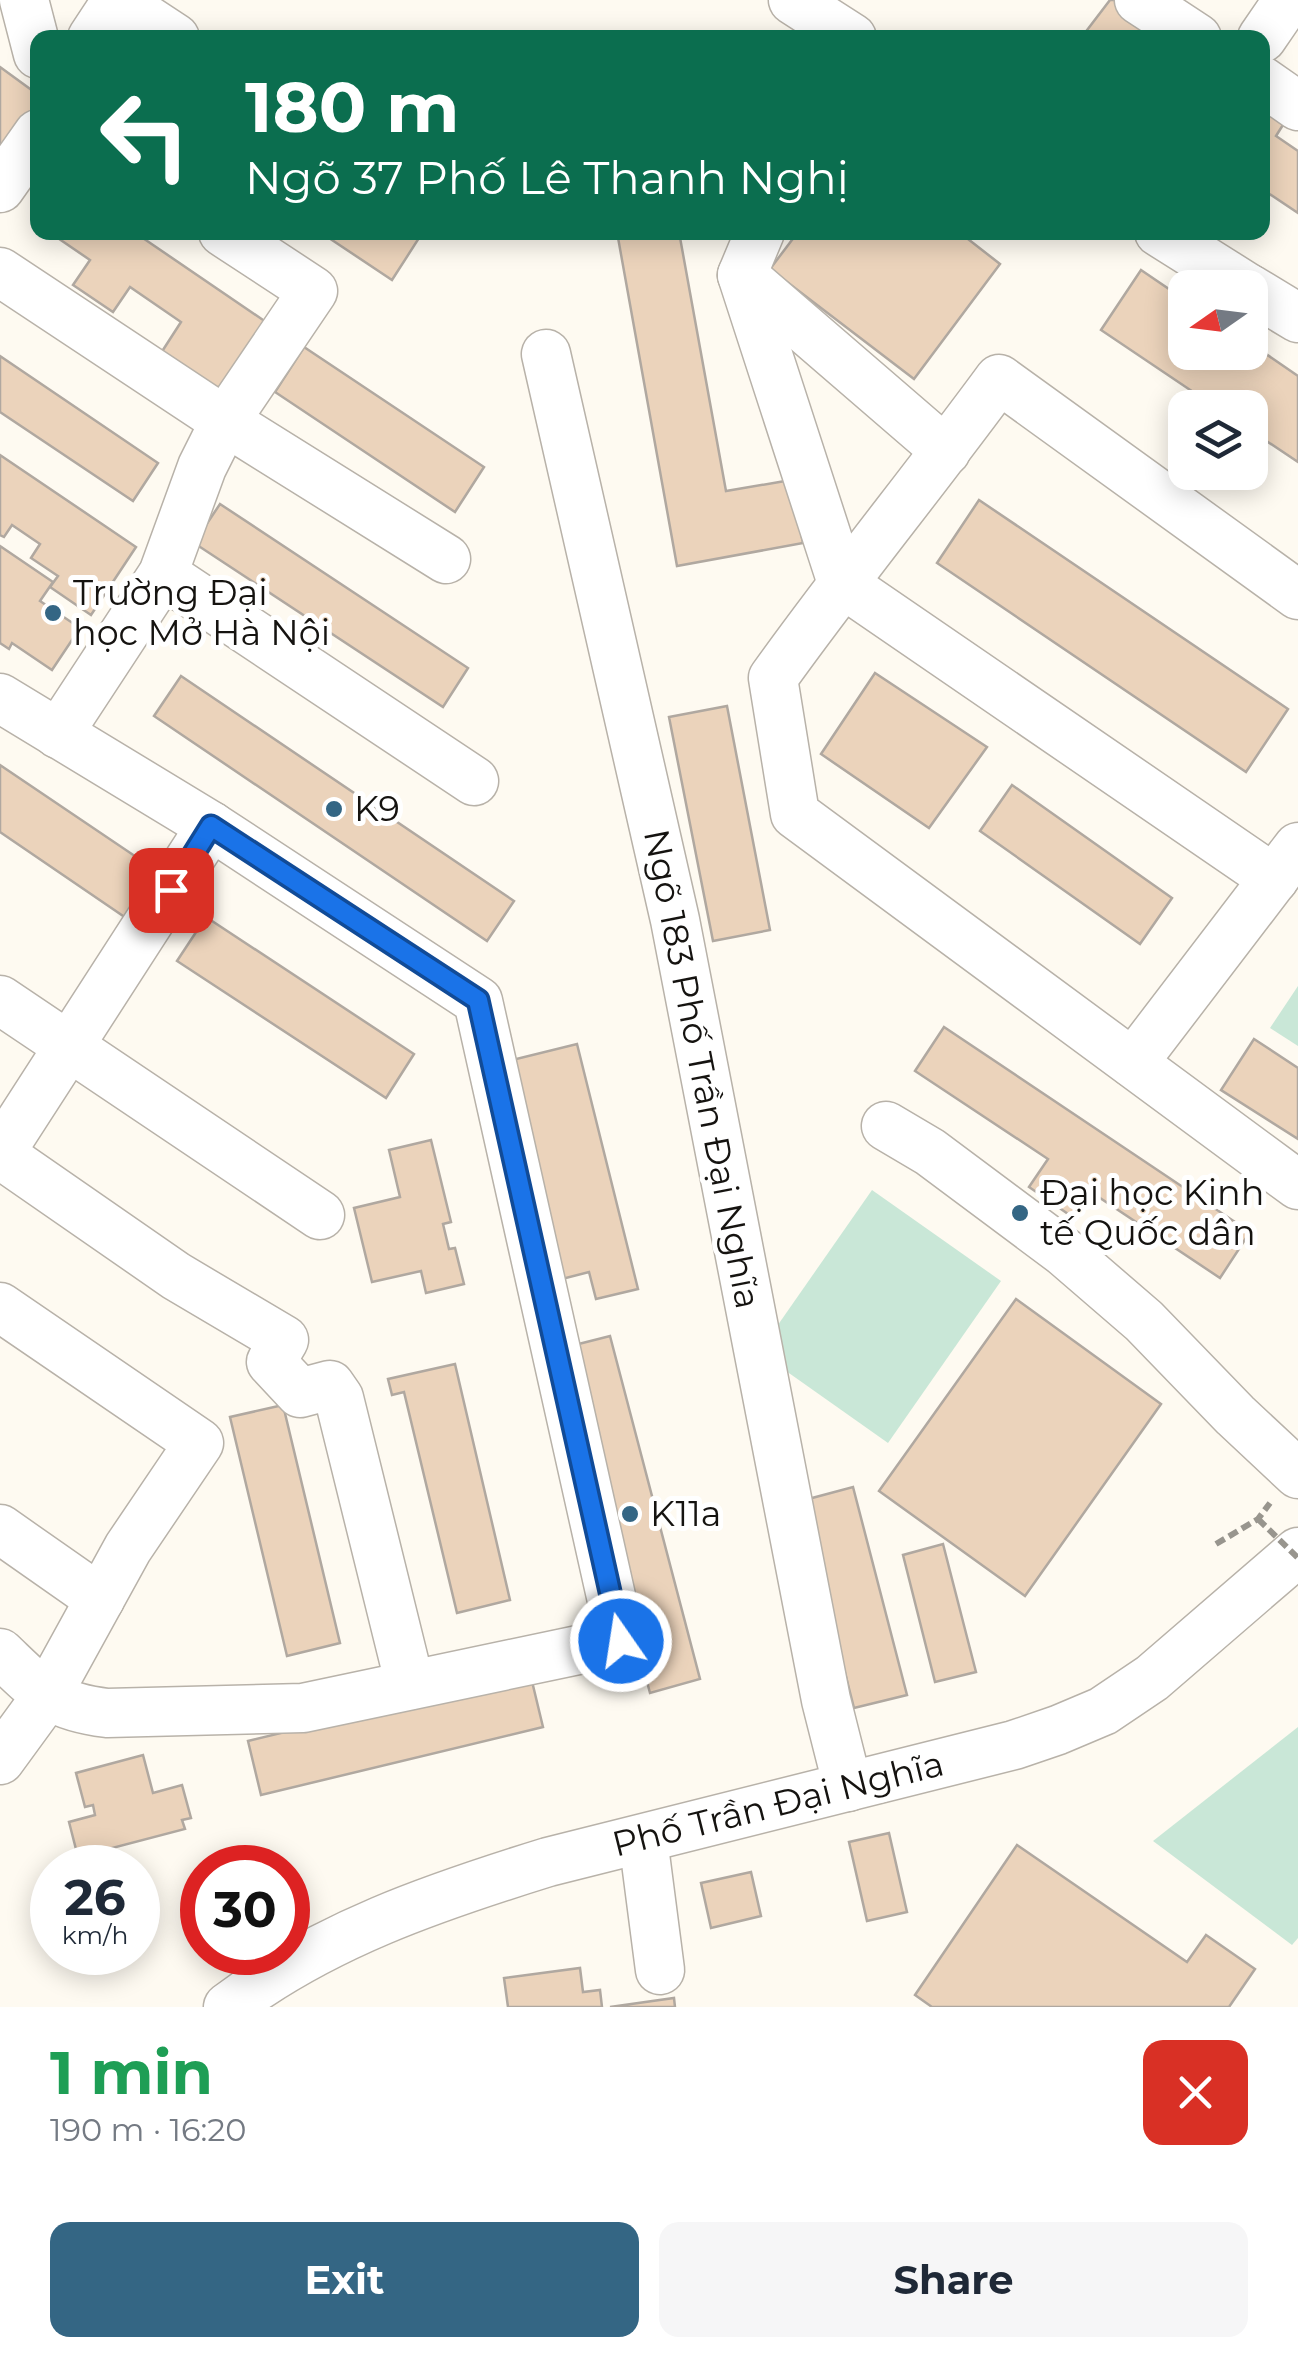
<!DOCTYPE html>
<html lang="en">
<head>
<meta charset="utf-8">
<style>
	:root { --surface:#fff; --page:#f6f6f7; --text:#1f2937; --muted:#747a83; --accent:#346684 }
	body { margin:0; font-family:Montserrat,sans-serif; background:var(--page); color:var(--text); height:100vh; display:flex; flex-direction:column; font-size:38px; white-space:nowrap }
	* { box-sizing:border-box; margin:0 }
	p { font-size:32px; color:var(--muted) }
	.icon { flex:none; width:55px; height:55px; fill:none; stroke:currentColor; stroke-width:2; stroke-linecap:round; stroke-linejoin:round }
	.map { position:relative; height:2007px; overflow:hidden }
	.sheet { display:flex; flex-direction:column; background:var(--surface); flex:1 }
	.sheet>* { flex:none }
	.hud { position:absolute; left:30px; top:30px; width:1240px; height:210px; border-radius:20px; box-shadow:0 5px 25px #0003; background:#0b6e4f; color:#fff; overflow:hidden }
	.needle { width:65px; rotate:256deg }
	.tools { position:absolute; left:1168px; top:270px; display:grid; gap:20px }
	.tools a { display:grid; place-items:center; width:100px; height:100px; border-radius:20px; background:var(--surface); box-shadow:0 5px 25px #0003; font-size:50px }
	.speed { position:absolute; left:30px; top:1845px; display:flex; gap:20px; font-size:50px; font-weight:700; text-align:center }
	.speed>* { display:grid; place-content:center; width:130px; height:130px; border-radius:50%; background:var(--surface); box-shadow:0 5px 25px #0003; line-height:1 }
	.speed small { font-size:25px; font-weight:400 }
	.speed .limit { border:15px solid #d22; background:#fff; color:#111 }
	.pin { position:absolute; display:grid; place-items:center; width:85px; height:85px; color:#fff; margin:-42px; border-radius:20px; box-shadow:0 5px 15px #0006 }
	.me { position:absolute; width:110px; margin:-55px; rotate:347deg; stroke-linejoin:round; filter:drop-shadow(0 0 8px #0008) }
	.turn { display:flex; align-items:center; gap:35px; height:210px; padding:0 50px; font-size:45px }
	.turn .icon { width:130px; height:130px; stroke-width:2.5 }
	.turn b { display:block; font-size:70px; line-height:85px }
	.round { display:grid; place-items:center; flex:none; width:105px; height:105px; border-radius:20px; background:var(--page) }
	.headline { display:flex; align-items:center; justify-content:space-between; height:170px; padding:0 50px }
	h1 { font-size:60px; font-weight:700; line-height:75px; color:#1e9e55 }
	.primary-button { display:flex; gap:20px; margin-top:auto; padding:20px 50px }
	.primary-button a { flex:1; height:115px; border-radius:20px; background:var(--accent); color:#fff; font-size:40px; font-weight:700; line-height:115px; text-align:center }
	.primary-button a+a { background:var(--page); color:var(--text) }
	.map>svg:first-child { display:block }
</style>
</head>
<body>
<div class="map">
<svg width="1298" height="2007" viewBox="0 0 1298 2007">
	<rect width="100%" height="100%" fill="#fefaf1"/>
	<g fill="#c9e7d7">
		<polygon points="1298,986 1298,1046 1270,1028"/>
		<polygon points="872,1190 1001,1281 888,1443 759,1352"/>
		<polygon points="1298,1727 1298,1938 1292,1945 1153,1841"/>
	</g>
	<g fill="#ebd3bb" stroke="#b0a8a0" stroke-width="2.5">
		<polygon points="1110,0 1114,0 1171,38 1081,38"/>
		<polygon points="0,67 37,94 38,113 0,154"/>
		<polygon points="1262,104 1286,120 1276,136 1298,151 1298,213 1262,189"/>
		<polygon points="49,232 134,232 266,322 210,406 152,367 181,322 130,287 113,312 73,285 90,260"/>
		<polygon points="320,232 409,232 419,238 392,280"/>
		<polygon points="617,232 679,232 726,491 791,480 803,543 677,566"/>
		<polygon points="798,232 959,232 1000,264 914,379 770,269"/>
		<polygon points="1141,270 1185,300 1185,352 1250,352 1250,343 1298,376 1298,462 1250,430 1250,408 1217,408 1101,330"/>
		<polygon points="304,347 484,467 455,512 275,392"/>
		<polygon points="0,356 158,463 133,501 0,412"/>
		<polygon points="0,455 136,547 91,615 50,587 58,576 31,558 40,544 12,525 4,537 0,535"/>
		<polygon points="979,500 1288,709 1246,772 937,563"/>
		<polygon points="220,504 468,668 443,707 194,543"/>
		<polygon points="0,546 53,582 40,601 80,628 52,670 12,643 9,649 0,643"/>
		<polygon points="875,673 987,747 929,828 821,754"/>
		<polygon points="181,676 514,901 487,941 154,716"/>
		<polygon points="727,706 770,930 713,941 669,717"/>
		<polygon points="0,765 160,873 129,920 0,832"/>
		<polygon points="1012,785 1172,898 1140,944 980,831"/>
		<polygon points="206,917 414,1054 386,1098 177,961"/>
		<polygon points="944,1027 1250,1232 1220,1278 1088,1190 1071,1216 1029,1187 1048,1159 915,1071"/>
		<polygon points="1254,1039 1298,1068 1298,1139 1221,1090"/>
		<polygon points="577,1044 638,1289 596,1299 589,1272 562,1279 508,1061"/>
		<polygon points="431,1140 451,1222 443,1224 449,1249 455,1248 464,1284 426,1293 421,1271 372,1282 354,1208 400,1197 389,1150"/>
		<polygon points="1016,1299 1161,1404 1025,1596 879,1491"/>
		<polygon points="610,1336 700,1679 650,1693 559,1349"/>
		<polygon points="455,1364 510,1600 457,1613 404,1392 392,1395 388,1379"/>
		<polygon points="283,1405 340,1643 287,1656 230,1417"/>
		<polygon points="853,1487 907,1695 854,1708 801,1501"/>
		<polygon points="943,1544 976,1672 935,1682 903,1555"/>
		<polygon points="530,1673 543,1727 261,1795 248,1741"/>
		<polygon points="143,1755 153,1793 182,1785 191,1818 182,1820 185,1829 78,1857 69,1822 95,1815 93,1805 85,1807 76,1773"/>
		<polygon points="889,1833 907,1912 867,1921 849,1842"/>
		<polygon points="1017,1845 1187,1962 1206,1935 1255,1969 1229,2007 932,2007 915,1995"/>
		<polygon points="751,1872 761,1916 711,1928 701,1883"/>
		<polygon points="580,1968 583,1992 600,1990 602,2007 508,2007 504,1978"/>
		<polygon points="674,1998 675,2007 610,2007"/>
	</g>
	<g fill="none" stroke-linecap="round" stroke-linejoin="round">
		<defs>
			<g id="minor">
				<polyline points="24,0 38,54"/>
				<polyline points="793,0 852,38"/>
				<polyline points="1139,0 1197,38"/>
				<polyline points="92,38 117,0 175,38"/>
				<polyline points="1262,38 1288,0"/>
				<polyline points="1262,81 1298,106"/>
				<polyline points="0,188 38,134"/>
				<polyline points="760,232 742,275 842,583 1274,879"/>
				<polyline points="1159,232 1248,288"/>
				<polyline points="0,272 225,421 446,559"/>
				<polyline points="742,275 946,451"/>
				<polyline points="1250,289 1298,318"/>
				<polyline points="546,354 675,920 826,1700 848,1787"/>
				<polyline points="163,574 474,781"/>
				<path d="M1298,595L999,379C925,480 846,576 773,678L795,814L1298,1185"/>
				<path d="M0,698L211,826L478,1001L621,1641L303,1708L107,1713C51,1706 39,1690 0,1653"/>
				<polyline points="58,734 163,574 202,467 225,421 313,291 223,232"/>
				<polyline points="0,1000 320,1215"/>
				<polyline points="1133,1063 1298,847"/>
				<polyline points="886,1126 930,1152 1064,1252 1144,1321 1235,1415 1298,1474"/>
				<polyline points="0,1153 211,826"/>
				<polyline points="0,1154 176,1276 284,1340 271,1362 300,1393 330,1385 339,1398 410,1685"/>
				<polyline points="0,1307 199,1443 128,1548 46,1697 0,1760"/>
				<polyline points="0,1529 100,1599"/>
				<polyline points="643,1839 660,1970"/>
				<path d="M228,2007C323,1935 435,1897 548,1862L1014,1745L1058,1730L1103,1711L1152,1678L1298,1552"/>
			</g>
		</defs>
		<use href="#minor" stroke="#b8b2a9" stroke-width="51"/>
		<polyline stroke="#98958e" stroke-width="6" stroke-dasharray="10 5" stroke-linecap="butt" points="1216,1544 1258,1519 1270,1503"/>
		<use href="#minor" stroke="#fff" stroke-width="48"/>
		<polyline stroke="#98958e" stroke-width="6" stroke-dasharray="10 5" stroke-linecap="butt" points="1258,1519 1298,1558"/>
	</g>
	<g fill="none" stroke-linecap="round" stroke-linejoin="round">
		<defs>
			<polyline id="route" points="171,890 211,826 478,1000 621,1641"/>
		</defs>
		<use href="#route" stroke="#114b97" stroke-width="25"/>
		<use href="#route" stroke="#1a73e8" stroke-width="18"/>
	</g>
	<g fill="#346684" stroke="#fff" stroke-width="4">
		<circle cx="53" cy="613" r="10"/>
		<circle cx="334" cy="809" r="10"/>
		<circle cx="1020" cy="1213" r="10"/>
		<circle cx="630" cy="1514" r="10"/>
	</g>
	<g text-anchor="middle" stroke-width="10" stroke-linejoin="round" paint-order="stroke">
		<g font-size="35" fill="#151310" stroke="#fff" text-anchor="start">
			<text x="73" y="605">Trường Đại<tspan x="73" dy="40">học Mở Hà Nội</tspan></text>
			<text x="354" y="821">K9</text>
			<text x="1040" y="1205">Đại học Kinh<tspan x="1040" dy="40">tế Quốc dân</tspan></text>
			<text x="650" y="1526">K11a</text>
		</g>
		<g font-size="35" fill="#151310" stroke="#fff">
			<text transform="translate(702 1069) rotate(79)" y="12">Ngõ 183 Phố Trần Đại Nghĩa</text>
			<text transform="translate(778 1804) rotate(-14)" y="12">Phố Trần Đại Nghĩa</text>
		</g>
	</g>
</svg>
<div class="tools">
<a><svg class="needle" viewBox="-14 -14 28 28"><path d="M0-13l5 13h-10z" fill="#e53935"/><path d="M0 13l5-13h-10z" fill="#747a83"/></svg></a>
<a><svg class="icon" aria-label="layers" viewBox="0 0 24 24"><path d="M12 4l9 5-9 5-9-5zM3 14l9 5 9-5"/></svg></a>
</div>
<div class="speed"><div>26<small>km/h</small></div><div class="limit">30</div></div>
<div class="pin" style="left:171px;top:890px;background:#d93025"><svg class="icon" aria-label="arrive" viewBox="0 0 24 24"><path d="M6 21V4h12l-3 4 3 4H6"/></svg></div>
<svg class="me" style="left:621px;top:1641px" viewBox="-20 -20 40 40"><circle r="17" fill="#1a73e8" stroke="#fff" stroke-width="3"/><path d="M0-11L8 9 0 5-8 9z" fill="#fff"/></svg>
<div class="hud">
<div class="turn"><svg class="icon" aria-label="left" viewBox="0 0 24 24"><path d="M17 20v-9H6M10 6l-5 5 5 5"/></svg><div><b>180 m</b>Ngõ 37 Phố Lê Thanh Nghị</div></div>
</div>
</div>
<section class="sheet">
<div class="headline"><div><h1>1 min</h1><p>190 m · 16:20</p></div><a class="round" style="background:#d93025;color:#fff"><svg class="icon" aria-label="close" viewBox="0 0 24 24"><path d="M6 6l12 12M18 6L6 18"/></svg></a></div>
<div class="primary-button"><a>Exit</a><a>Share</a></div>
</section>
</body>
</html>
